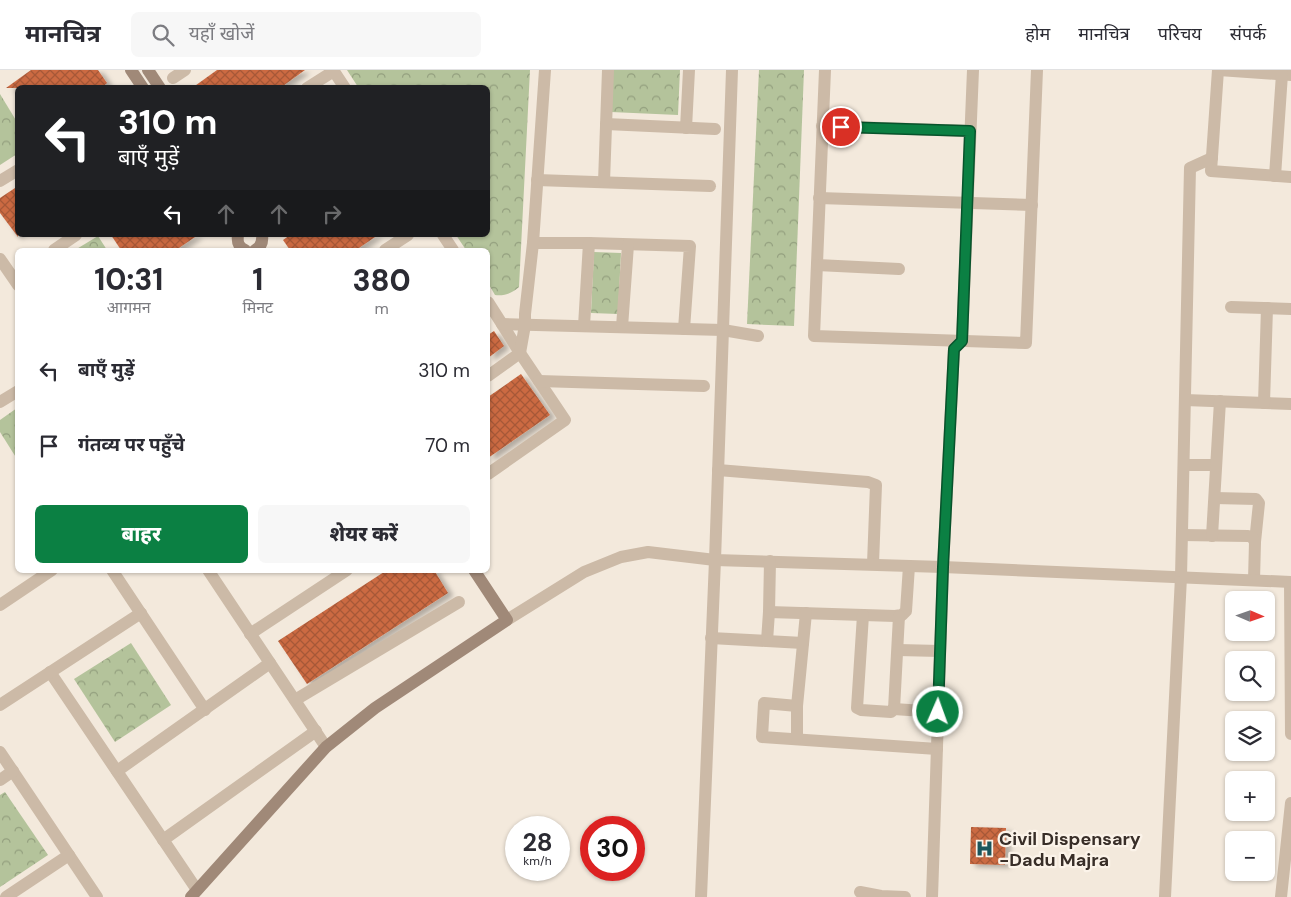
<!DOCTYPE html>
<html lang="hi">
<head>
<meta charset="utf-8">
<style>
	:root { --surface:#fff; --page:#f7f7f7; --text:#2b2b33; --muted:#7c7c81; --line:#e1e1e2; --accent:#0b8043 }
	body { margin:0; font-family:"DM Sans","Noto Sans Devanagari",sans-serif; background:var(--page); color:var(--text); height:100vh; display:flex; flex-direction:column; font-size:19px; white-space:nowrap }
	* { box-sizing:border-box; margin:0 }
	p { font-size:16px; color:var(--muted) }
	.icon { flex:none; width:28px; height:28px; fill:none; stroke:currentColor; stroke-width:2; stroke-linecap:round; stroke-linejoin:round }
	.map { position:relative; flex:1; overflow:hidden }
	.sheet { position:absolute; left:15px; top:178px; width:475px; height:325px; display:flex; flex-direction:column; background:var(--surface); border-radius:8px; box-shadow:0 1px 4px #0004 }
	.sheet>* { flex:none }
	.top-card { position:absolute; left:15px; top:15px; width:475px; height:152px; border-radius:8px; box-shadow:0 1px 4px #0004; background:#202124; color:#fff; overflow:hidden }
	.needle { width:32px; rotate:92deg }
	.fabs { position:absolute; left:1225px; top:521px; display:grid; gap:10px }
	.fabs a { display:grid; place-items:center; width:50px; height:50px; border-radius:8px; background:var(--surface); box-shadow:0 1px 4px #0004; font-size:25px }
	.speed { position:absolute; left:505px; top:746px; display:flex; gap:10px; font-size:25px; font-weight:700; text-align:center }
	.speed>* { display:grid; place-content:center; width:65px; height:65px; border-radius:50%; background:var(--surface); box-shadow:0 1px 4px #0004; line-height:1 }
	.speed small { font-size:12px; font-weight:400 }
	.speed .limit { border:8px solid #d22; background:#fff; color:#111 }
	.pin { position:absolute; display:grid; place-items:center; width:42px; height:42px; color:#fff; margin:-21px; border:2px solid #fff; border-radius:50%; box-shadow:0 1px 5px #0007 }
	.me { position:absolute; width:55px; margin:-28px; rotate:2deg; stroke-linejoin:round; filter:drop-shadow(0 0 4px #0008) }
	.turn { display:flex; align-items:center; gap:18px; height:105px; padding:0 20px; font-size:22px }
	.turn .icon { width:65px; height:65px; stroke-width:2.5 }
	.turn b { display:block; font-size:35px; line-height:42px }
	.lanes { display:flex; align-items:center; height:48px; padding:0 20px; background:#0003; justify-content:center; gap:25px; direction:ltr }
	.lanes .off { opacity:.35 }
	.eta { display:flex; justify-content:space-evenly; align-items:center; height:85px; text-align:center }
	.eta b { font-size:30px; font-weight:800; line-height:35px }
	.primary-button { display:flex; gap:10px; margin-top:auto; padding:10px 20px }
	.primary-button a { flex:1; height:58px; border-radius:8px; background:var(--accent); color:#fff; font-size:20px; font-weight:800; line-height:58px; text-align:center }
	.primary-button a+a { background:var(--page); color:var(--text) }
	ul { padding:0; list-style:none }
	li { display:flex; align-items:center; gap:15px; height:75px; padding:0 20px }
	li div { flex:1 }
	li b { display:block; font-size:19px }
	li em { font-style:normal }
	header { display:flex; align-items:center; gap:30px; box-sizing:border-box; height:70px; padding:0 25px; background:var(--surface); border-bottom:1px solid var(--line) }
	header strong { font-size:24px }
	nav { display:flex; gap:28px; margin-inline-start:auto; font-size:18px }
	.search { width:350px; height:45px; background:var(--page); display:flex; align-items:center; gap:12px; box-sizing:border-box; padding:0 18px; border-radius:8px; color:var(--muted); font-size:19px }
	.map>svg:first-child { display:block }
</style>
</head>
<body>
<header>
<strong>मानचित्र</strong>
<div class="search"><svg class="icon" aria-label="search" viewBox="0 0 24 24"><circle cx="10" cy="10" r="6"/><path d="M15 15l6 6"/></svg>यहाँ खोजें</div>
<nav><a>होम</a><a>मानचित्र</a><a>परिचय</a><a>संपर्क</a></nav>
</header>
<div class="map">
<svg width="1291" height="827" viewBox="0 0 1291 827">
	<defs>
		<pattern id="park-crowns" width="20" height="18" patternUnits="userSpaceOnUse" patternTransform="scale(1.25)"><rect width="20" height="18" fill="#b4c39b"/><path d="M2 6a3 3 0 1 1 6 0M12 15a3 3 0 1 1 6 0" fill="none" stroke="#939f7e"/></pattern>
		<pattern id="building-cross-hatch" width="8" height="8" patternUnits="userSpaceOnUse" patternTransform="scale(1.25)"><rect width="8" height="8" fill="#cb6a42"/><path d="M0 0l8 8M0 8l8-8" fill="none" stroke="#a65837"/></pattern>
		<filter id="shadow"><feDropShadow dx="5.5" dy="3" stdDeviation="2.5" flood-color="#0004"/></filter>
	</defs>
	<rect width="100%" height="100%" fill="#f3e9dc"/>
	<g fill="url(#park-crowns)">
		<path d="M347,0H530L519,217C512,223 505,226 495,225L488,213V180H466L456,165H488V18L358,17Z"/>
		<polygon points="613,0 680,0 678,45 611,42"/>
		<polygon points="759,0 804,0 794,256 747,254"/>
		<polygon points="0,24 17,52 17,84 0,95"/>
		<polygon points="98,166 107,180 75,180"/>
		<polygon points="594,182 621,183 618,244 591,243"/>
		<polygon points="17,338 17,389 0,362 0,350"/>
		<polygon points="131,573 171,635 115,672 74,609"/>
		<polygon points="5,722 48,785 0,817 0,725"/>
	</g>
	<g fill="url(#building-cross-hatch)" filter="url(#shadow)">
		<polygon points="31,0 98,0 107,13 101,18 6,18"/>
		<polygon points="217,0 305,0 280,18 192,18"/>
		<polygon points="18,116 18,167 0,143 0,128"/>
		<polygon points="111,165 198,165 176,180 121,180"/>
		<polygon points="290,165 378,165 356,180 290,180 283,170"/>
		<polygon points="494,261 504,276 488,288 488,265"/>
		<polygon points="521,304 550,345 488,388 488,327"/>
		<polygon points="387,500 434,500 448,523 307,614 278,571"/>
		<polygon points="971,757 1006,758 1005,795 970,794"/>
	</g>
	<g fill="none" stroke-linecap="round" stroke-linejoin="round">
		<g stroke="#ccbaa7" stroke-width="12">
			<polyline points="333,0 345,18"/>
			<polyline points="825,0 814,266 1026,273 1037,0"/>
			<polyline points="1218,0 1211,101 1291,107"/>
			<polyline points="1219,0 1291,5"/>
			<polyline points="173,8 185,0"/>
			<polyline points="307,18 334,1"/>
			<polyline points="606,54 715,59"/>
			<polyline points="822,56 970,61"/>
			<polyline points="686,58 689,0"/>
			<polyline points="1275,106 1282,4"/>
			<polyline points="537,110 710,116"/>
			<polyline points="0,111 18,100"/>
			<polyline points="604,112 608,0"/>
			<polyline points="819,128 1032,135"/>
			<polyline points="443,165 453,180"/>
			<polyline points="533,173 589,173 690,176 684,259"/>
			<polyline points="54,180 76,165"/>
			<polyline points="385,180 408,165"/>
			<polyline points="0,189 18,215"/>
			<polyline points="817,195 899,199"/>
			<polyline points="488,232 502,254 520,283 565,350 488,404"/>
			<polyline points="1231,237 1291,239"/>
			<polyline points="502,254 723,260 758,266"/>
			<polyline points="584,256 589,173"/>
			<polyline points="622,257 628,175"/>
			<polyline points="488,306 520,283 525,255 525,244 533,173 545,0"/>
			<polyline points="539,311 704,316"/>
			<polyline points="1185,330 1291,334"/>
			<polyline points="0,332 18,321"/>
			<polyline points="1264,333 1267,238"/>
			<polyline points="1184,395 1216,395"/>
			<polyline points="718,400 868,412 876,415 873,494"/>
			<polyline points="1215,428 1256,429 1259,433 1255,472"/>
			<polyline points="1182,465 1248,466 1252,467 1255,472 1254,510"/>
			<polyline points="1212,466 1220,331"/>
			<polyline points="112,500 205,640"/>
			<polyline points="208,500 326,677"/>
			<polyline points="1290,512 1291,664"/>
			<polyline points="0,535 52,500"/>
			<polyline points="769,542 895,546 902,545 906,541 909,496"/>
			<polyline points="863,545 857,638 861,640 891,642 894,639 899,546"/>
			<polyline points="507,550 584,502 621,487 648,482 715,490 943,497 1291,512"/>
			<polyline points="250,564 347,500"/>
			<polyline points="711,568 803,573"/>
			<polyline points="767,571 769,542 770,491"/>
			<polyline points="898,580 940,581"/>
			<polyline points="50,602 197,820"/>
			<polyline points="295,630 459,532"/>
			<polyline points="0,635 141,543"/>
			<polyline points="797,636 764,633 762,667 937,679"/>
			<polyline points="894,639 938,642"/>
			<polyline points="797,669 797,636 806,543"/>
			<polyline points="0,682 97,827"/>
			<polyline points="117,701 270,593"/>
			<polyline points="0,710 13,701"/>
			<polyline points="163,770 316,661"/>
			<polyline points="860,822 881,826 905,827"/>
			<polyline points="6,827 69,785"/>
			<polyline points="701,827 715,490 732,0"/>
			<polyline points="932,827 943,497 954,279 962,271 973,0"/>
			<polyline points="1165,827 1181,507 1190,98 1212,88"/>
			<polyline points="1281,827 1291,733"/>
		</g>
		<g stroke="#a08978" stroke-width="12">
			<polyline points="131,0 143,18"/>
			<polyline points="148,0 160,18"/>
			<path d="M238,165C237,172 238,177 245,180"/>
			<path d="M255,180C261,177 263,172 262,165"/>
			<polyline points="191,827 326,677 375,638 507,550 474,500"/>
		</g>
	</g>
	<g fill="none" stroke-linecap="round" stroke-linejoin="round">
		<defs>
			<polyline id="route" points="841,57 970,61 962,271 954,279 943,497 938,642"/>
		</defs>
		<use href="#route" stroke="#07532c" stroke-width="12"/>
		<use href="#route" stroke="#0b8043" stroke-width="9"/>
	</g>
	<defs>
		<symbol id="hospital-bare" viewBox="-9 -9 18 18"><path d="M-5-5h3v3.5h4V-5h3V5h-3V1.5h-4V5h-3Z" fill="#1b555c" stroke="#fbf3e9" stroke-width="2.5" paint-order="stroke"/></symbol>
	</defs>
	<g fill-rule="evenodd">
		<use href="#hospital-bare" x="972" y="766" width="25" height="25"/>
	</g>
	<g text-anchor="middle" stroke-width="4.5" stroke-linejoin="round" paint-order="stroke">
		<g font-size="18" font-weight="bold" fill="#382e28" stroke="#fbf3e9" text-anchor="start">
			<text x="999" y="775">Civil Dispensary<tspan x="999" dy="21">-Dadu Majra</tspan></text>
		</g>
	</g>
</svg>
<div class="fabs">
<a><svg class="needle" viewBox="-14 -14 28 28"><path d="M0-13l5 13h-10z" fill="#e53935"/><path d="M0 13l5-13h-10z" fill="#7c7c81"/></svg></a>
<a><svg class="icon" aria-label="search" viewBox="0 0 24 24"><circle cx="10" cy="10" r="6"/><path d="M15 15l6 6"/></svg></a>
<a><svg class="icon" aria-label="layers" viewBox="0 0 24 24"><path d="M12 4l9 5-9 5-9-5zM3 14l9 5 9-5"/></svg></a>
<a>+</a>
<a>−</a>
</div>
<div class="speed"><div>28<small>km/h</small></div><div class="limit">30</div></div>
<div class="pin" style="left:841px;top:57px;background:#d93025"><svg class="icon" aria-label="arrive" viewBox="0 0 24 24"><path d="M6 21V4h12l-3 4 3 4H6"/></svg></div>
<svg class="me" style="left:938px;top:642px" viewBox="-20 -20 40 40"><circle r="17" fill="#0b8043" stroke="#fff" stroke-width="3"/><path d="M0-11L8 9 0 5-8 9z" fill="#fff"/></svg>
<div class="top-card">
<div class="turn"><svg class="icon" aria-label="left" viewBox="0 0 24 24"><path d="M17 20v-9H6M10 6l-5 5 5 5"/></svg><div><b>310 m</b>बाएँ मुड़ें</div></div>
<div class="lanes"><svg class="icon" aria-label="left" viewBox="0 0 24 24"><path d="M17 20v-9H6M10 6l-5 5 5 5"/></svg><svg class="icon off" aria-label="ahead" viewBox="0 0 24 24"><path d="M12 20V5M6 11l6-6 6 6"/></svg><svg class="icon off" aria-label="ahead" viewBox="0 0 24 24"><path d="M12 20V5M6 11l6-6 6 6"/></svg><svg class="icon off" aria-label="right" viewBox="0 0 24 24"><path d="M7 20v-9h11M14 6l5 5-5 5"/></svg></div>
</div>
<section class="sheet">
<div class="eta">
<div><b>10:31</b><p>आगमन</p></div>
<div><b>1</b><p>मिनट</p></div>
<div><b>380</b><p>m</p></div>
</div>
<ul>
<li><svg class="icon" aria-label="left" viewBox="0 0 24 24"><path d="M17 20v-9H6M10 6l-5 5 5 5"/></svg><div><b>बाएँ मुड़ें</b></div><em>310 m</em></li>
<li><svg class="icon" aria-label="arrive" viewBox="0 0 24 24"><path d="M6 21V4h12l-3 4 3 4H6"/></svg><div><b>गंतव्य पर पहुँचे</b></div><em>70 m</em></li>
</ul>
<div class="primary-button"><a>बाहर</a><a>शेयर करें</a></div>
</section>
</div>
</body>
</html>
